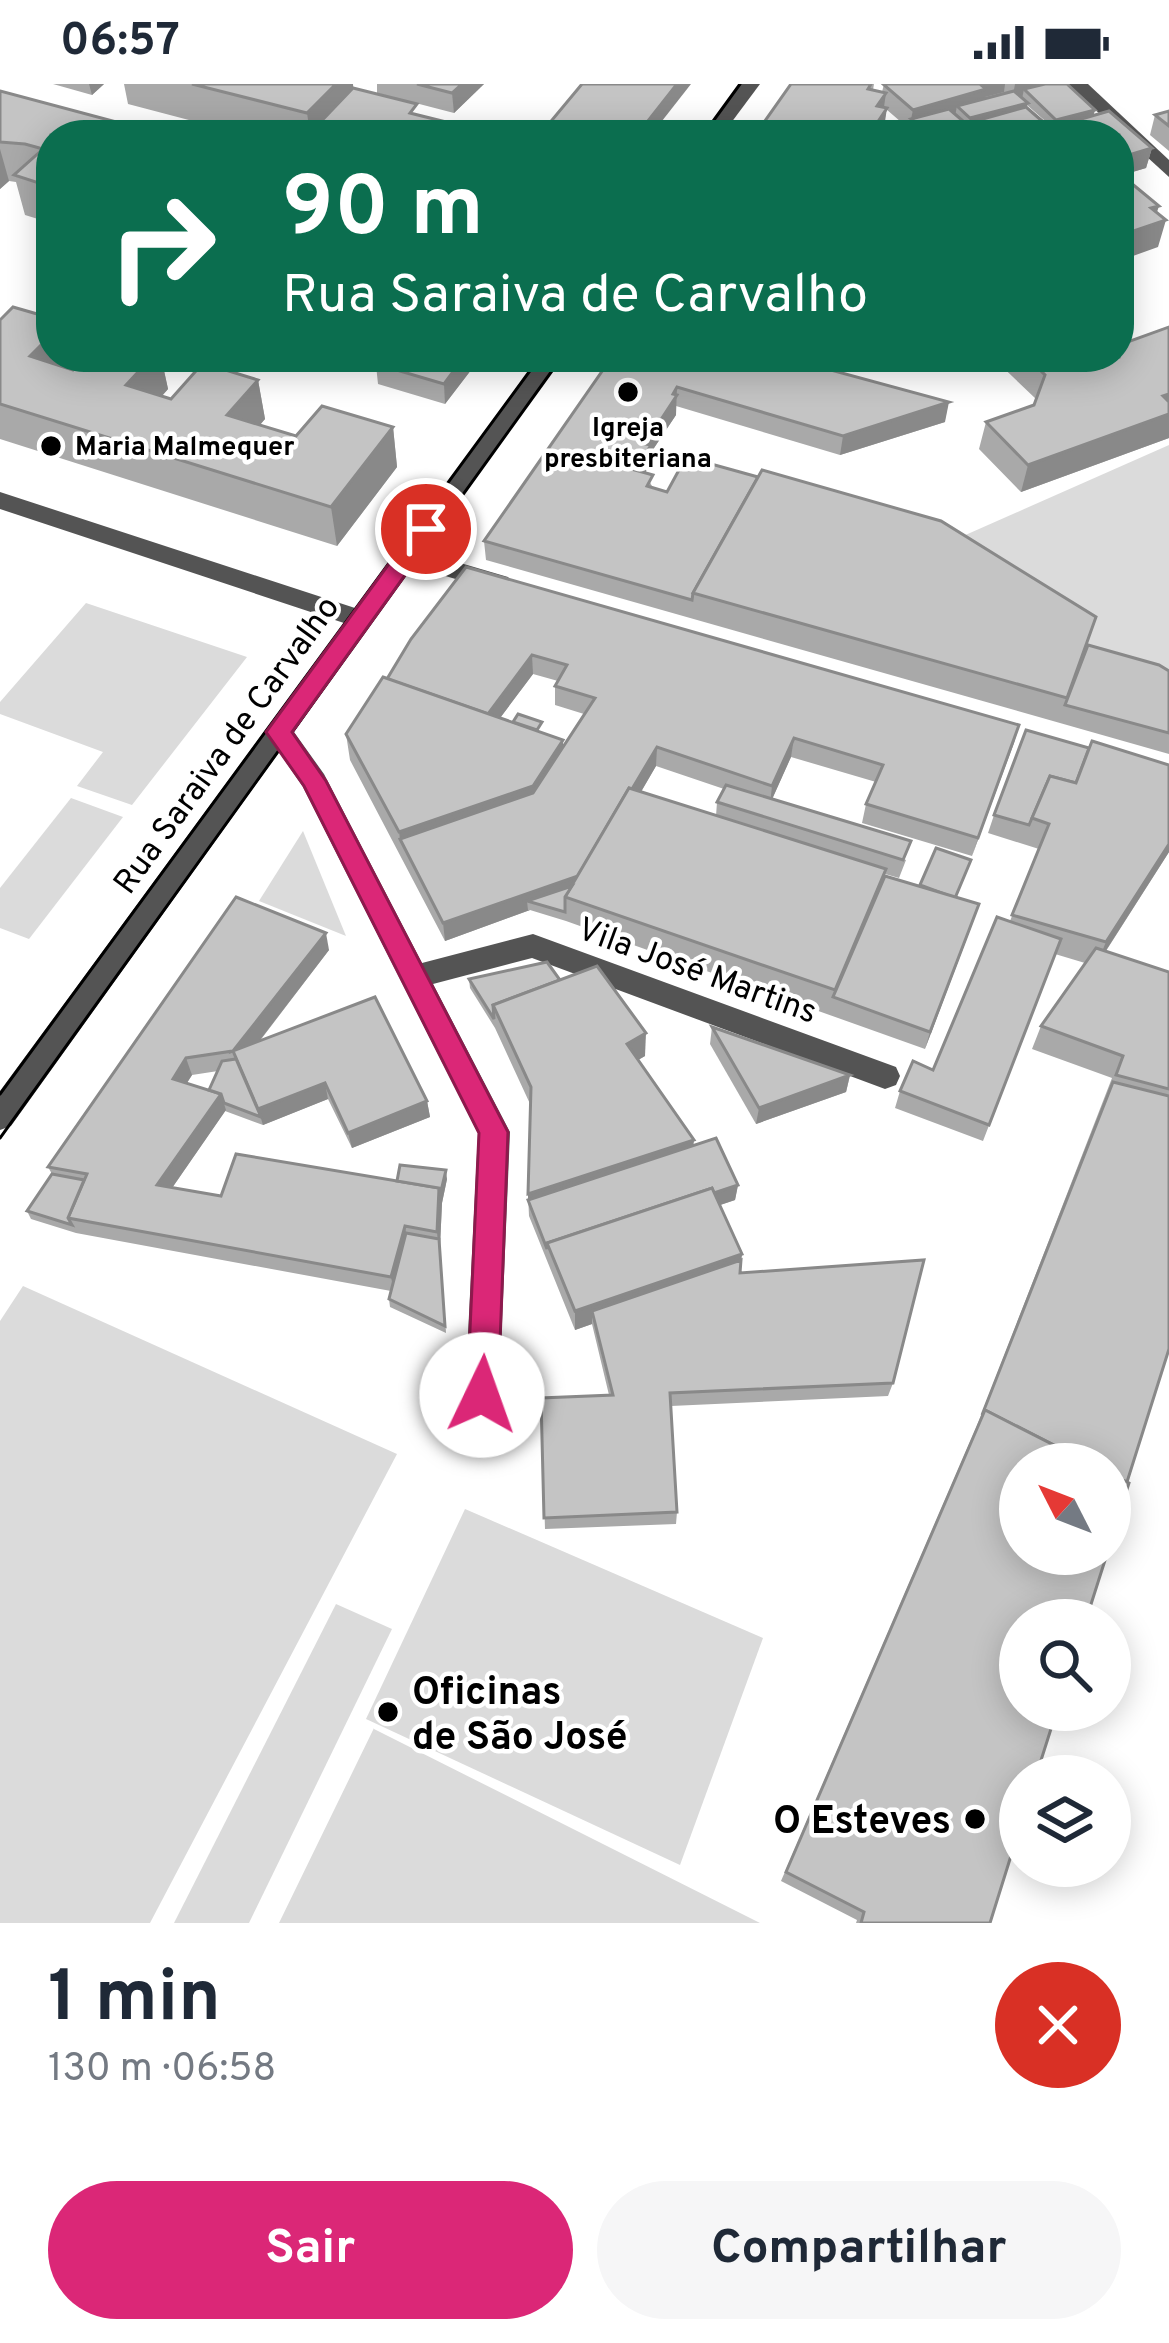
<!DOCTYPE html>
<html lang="pt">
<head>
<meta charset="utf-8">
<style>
	:root { --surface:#fff; --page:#f6f6f7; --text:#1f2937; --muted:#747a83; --accent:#db2777 }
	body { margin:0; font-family:Overpass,sans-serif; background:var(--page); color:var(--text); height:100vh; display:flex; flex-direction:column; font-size:45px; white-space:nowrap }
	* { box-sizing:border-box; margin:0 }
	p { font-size:39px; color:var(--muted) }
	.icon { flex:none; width:66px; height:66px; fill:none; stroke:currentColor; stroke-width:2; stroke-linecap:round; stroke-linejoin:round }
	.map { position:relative; height:1839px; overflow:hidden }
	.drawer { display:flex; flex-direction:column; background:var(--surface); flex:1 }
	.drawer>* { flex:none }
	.banner { position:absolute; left:36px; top:36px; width:1098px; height:252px; border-radius:48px; box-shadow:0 6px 30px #0003; background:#0b6e4f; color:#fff; overflow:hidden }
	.needle { width:78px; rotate:312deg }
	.fabs { position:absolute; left:999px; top:1359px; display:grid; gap:24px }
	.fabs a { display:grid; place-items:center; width:132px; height:132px; border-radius:50%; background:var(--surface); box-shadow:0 6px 30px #0003; font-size:60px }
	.pin { position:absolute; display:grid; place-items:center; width:102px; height:102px; color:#fff; margin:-51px; border:6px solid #fff; border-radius:50%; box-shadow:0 3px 12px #0007 }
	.me { position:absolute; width:132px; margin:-66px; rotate:3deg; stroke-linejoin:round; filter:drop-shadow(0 0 9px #0008) }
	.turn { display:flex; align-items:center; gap:42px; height:252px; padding:0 48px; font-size:54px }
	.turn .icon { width:156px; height:156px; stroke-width:2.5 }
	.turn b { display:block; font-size:84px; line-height:102px }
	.round { display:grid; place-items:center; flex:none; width:126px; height:126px; border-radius:63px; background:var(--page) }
	.overview { display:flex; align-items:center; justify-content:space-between; height:204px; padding:0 48px }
	h1 { font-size:72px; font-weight:700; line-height:90px }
	.cta { display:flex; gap:24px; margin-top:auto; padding:24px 48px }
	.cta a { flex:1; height:138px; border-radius:72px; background:var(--accent); color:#fff; font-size:48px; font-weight:700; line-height:138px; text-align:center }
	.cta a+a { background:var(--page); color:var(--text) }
	.status { display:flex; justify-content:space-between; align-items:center; height:84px; padding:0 60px; background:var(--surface); direction:ltr }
	.status svg { height:33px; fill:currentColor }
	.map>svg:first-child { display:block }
</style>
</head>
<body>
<div class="status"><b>06:57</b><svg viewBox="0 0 49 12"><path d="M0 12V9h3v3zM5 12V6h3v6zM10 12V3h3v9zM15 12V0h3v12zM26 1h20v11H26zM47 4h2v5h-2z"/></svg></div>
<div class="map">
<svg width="1169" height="1839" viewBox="0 0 1169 1839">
	<rect width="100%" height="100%" fill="#fff"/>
	<g fill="#dbdbdb">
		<polygon points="1169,361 1169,611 936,464"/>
		<polygon points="86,519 247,573 132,721 77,702 103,668 0,630 0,618"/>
		<polygon points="71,714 123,733 29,855 0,844 0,804"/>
		<polygon points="303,747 346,852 259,817"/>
		<polygon points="23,1202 397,1370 150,1839 0,1839 0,1237"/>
		<polygon points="465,1425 763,1554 680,1781 366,1635"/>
		<polygon points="336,1520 392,1545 249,1839 174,1839"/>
		<polygon points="374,1644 374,1645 760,1839 279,1839"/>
	</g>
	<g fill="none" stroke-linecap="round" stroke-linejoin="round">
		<g fill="#545454" fill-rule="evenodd">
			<polygon points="740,0 760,0 722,51 702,51"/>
			<polygon points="1067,0 1088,0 1169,76 1169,93"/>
			<polygon points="539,273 562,273 423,468 508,493 512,499 508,505 499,508 412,482 294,648 324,690 422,879 533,850 896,983 900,992 896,1001 885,1005 532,874 433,900 510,1048 499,1311 494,1323 482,1327 470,1323 465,1311 478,1049 303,703 279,668 11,1042 0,1046 0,1007 344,539 0,425 0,408 355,524"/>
		</g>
		<g stroke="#000" stroke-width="3">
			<polyline points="703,51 740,0"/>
			<polyline points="0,1010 540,273"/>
			<polyline points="0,1054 562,273"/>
		</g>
	</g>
	<g fill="#a9a9a9" fill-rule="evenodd">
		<polygon points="53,0 104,0 92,11"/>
		<polygon points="124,0 353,0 353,4 418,31 479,51 246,51 128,20"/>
		<polygon points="377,0 484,0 454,29 377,9"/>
		<path d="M791,0H874L873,6L882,8L884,0H1067L1095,26L1093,32L1109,27L1152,64L1146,84L1119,92V51H916L886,25L883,51H755ZM1027,21L1052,43L1027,23Z"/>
		<polygon points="0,7 51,51 51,139 25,131 16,98 9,97 0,105"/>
		<polygon points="1169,27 1169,67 1150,51 1155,31"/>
		<polygon points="0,236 51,273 74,273 75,277 68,284 73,286 85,273 161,273 168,305 162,312 171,315 258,296 265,335 259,341 296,352 393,343 397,383 337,462 0,355"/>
		<polygon points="1169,243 1169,354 1021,408 979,365 986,338 1034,321 1036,315 992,273 1119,273"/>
		<polygon points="350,273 481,273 445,320 378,300 376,281"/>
		<polygon points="612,273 945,338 840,371 676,322 676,331 650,370 650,381 645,389 653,404 1072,604 1169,587 1169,670 486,476 484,457"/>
		<polygon points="888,273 949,273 901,286"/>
		<path d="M466,483L1019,641L972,772L862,739L866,720L876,698L791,673L772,715L906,776L899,794L885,790V792L920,803L968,785L956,814L979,820L925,965L566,837L530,826L445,857L350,676L346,650ZM533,590L558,597L555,602V621L584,630L563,662V656L500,634ZM656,682L724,705L717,718L716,732L641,708Z"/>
		<polygon points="1089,664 1169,681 1169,768 1106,867 1169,888 1169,1265 990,1839 856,1839 857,1836 781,1797 976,1344 1112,994 1032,965 1041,942 1085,879 1055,870 983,1057 895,1024 900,1007 933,986 1010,837 1039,765 988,749 994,731"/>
		<path d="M236,813L329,866L259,958L427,1017L430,1033L352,1064L328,1015L263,1041L225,1027L172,1104L221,1112L397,1097L447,1095L442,1119L440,1162L446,1249L390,1223L389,1215L391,1207L76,1149L31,1135L27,1127L52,1090L48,1083ZM218,987L209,1006L187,999L192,991Z"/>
		<polygon points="469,895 560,896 645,972 638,976 694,1056 693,1062 738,1101 735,1116 720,1121 742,1170 740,1189 893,1299 888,1312 671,1322 677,1428 676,1440 545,1445 541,1314 609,1311 592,1240 575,1246 529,1132 528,1110 531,1022 495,944 470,904"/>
		<polygon points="712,943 850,991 846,1008 756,1040 710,960"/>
	</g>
	<g fill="#898989">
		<polygon points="89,0 104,0 92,11"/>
		<polygon points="336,0 353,0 355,24 310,49 307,29"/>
		<polygon points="462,0 484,0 454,29 452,9"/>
		<polygon points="677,0 691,0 651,51 637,51"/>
		<polygon points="981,0 1005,0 1004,8 985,13 983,25 957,22 955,32 911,35 913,26"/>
		<polygon points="1015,0 1062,0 1024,5 1022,15 1012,17"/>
		<polygon points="886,9 883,30 887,24 883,51 869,51 877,22"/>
		<polygon points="1028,19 1025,30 968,44 970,34"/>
		<polygon points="1095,26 1092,36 1054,46 1056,36"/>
		<polygon points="1152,64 1146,84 1119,92 1119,74"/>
		<polygon points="0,65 9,97 0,105"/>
		<polygon points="1159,122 1153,140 1166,136 1158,163 1119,177 1119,163 1122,151 1151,124"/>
		<polygon points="51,251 51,273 74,273 75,277 42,312 30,272"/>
		<polygon points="152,273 161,273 168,305 136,341 126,301"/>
		<polygon points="464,273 481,273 445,320 444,300"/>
		<polygon points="903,273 949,273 901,286"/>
		<polygon points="258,296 265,335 235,371 227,331"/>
		<polygon points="677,303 676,331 650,370 650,381 635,406 635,386 645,360"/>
		<polygon points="1169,310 1169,354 1021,408 1028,381"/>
		<polygon points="949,318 945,338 840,371 843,352"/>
		<polygon points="393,343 397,383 337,462 331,423"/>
		<polygon points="532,571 533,590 485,654 484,635"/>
		<polygon points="1019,641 1014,659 972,772 978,754"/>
		<polygon points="794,654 791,673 770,720 772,702"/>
		<polygon points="563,656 564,681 534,727 400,755 399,748"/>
		<polygon points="657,663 656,682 577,817 575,810 527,817 528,826 530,826 445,857 443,839"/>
		<polygon points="1169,760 1169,768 1096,882 1106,858"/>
		<polygon points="979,820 973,838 925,965 930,948"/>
		<polygon points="326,849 329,866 240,982 233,968"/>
		<polygon points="646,949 645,972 626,983 627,960"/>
		<polygon points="186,974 192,991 179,1011 173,995"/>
		<polygon points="850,991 846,1008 756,1040 759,1024"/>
		<polygon points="325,999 328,1015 263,1041 258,1025"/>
		<polygon points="221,1010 226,1026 163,1117 157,1101"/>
		<polygon points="427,1017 430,1033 352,1064 348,1049"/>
		<polygon points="694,1056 691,1077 528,1116 528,1110"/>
		<polygon points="446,1086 447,1095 442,1119 440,1162 446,1249 437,1148 439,1104"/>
		<polygon points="738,1101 735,1116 554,1177 549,1164"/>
		<polygon points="405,1142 407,1157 394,1208 391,1193"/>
		<polygon points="742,1170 739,1190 592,1227 592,1240 575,1246 575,1227"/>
	</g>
	<g fill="#c4c4c4" stroke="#898989" stroke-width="3">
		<polygon points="192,0 336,0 307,29"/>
		<polygon points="417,0 462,0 452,9"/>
		<polygon points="582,0 677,0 637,51 554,51 542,48"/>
		<polygon points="791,0 871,0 868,5 886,9 877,22 887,24 869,51 755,51"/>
		<polygon points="883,0 980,0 986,5 913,26"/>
		<polygon points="1045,0 1067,0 1095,26 1056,36 1024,5"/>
		<polygon points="353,4 417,20 410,29 478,46 474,51 318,51 310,49"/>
		<polygon points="0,7 165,51 51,51 51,103 14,91 43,65 25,60 0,58"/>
		<polygon points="1014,7 1028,19 970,34 957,22"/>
		<polygon points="1026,23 1050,44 1109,27 1152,64 1119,74 1119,51 944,51 940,47"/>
		<polygon points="949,25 963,37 952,41 954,43 940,47 939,51 931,51 911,35"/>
		<polygon points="1169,27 1169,42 1155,31"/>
		<polygon points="1125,94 1159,122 1151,124 1166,136 1122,151 1119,148 1119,96"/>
		<polygon points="13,223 51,234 51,251 30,272 73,286 85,273 152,273 126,301 171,315 203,279 258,296 227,331 296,352 322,322 393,343 331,423 0,320 0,236"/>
		<polygon points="1169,243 1169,310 1163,312 1169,318 1169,330 1028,381 986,338 1034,321 1045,291 1027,273 1119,273 1119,261"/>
		<polygon points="382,273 464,273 444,300 376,280"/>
		<polygon points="612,273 783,273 949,318 843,352 677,303 673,310 677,311 645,360 651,361 635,386 653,391 647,402 667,408 686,373 758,393 693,509 692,516 484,457"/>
		<polygon points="762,386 941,437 1096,533 1067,614 693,509"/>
		<polygon points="466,483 1019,641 978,754 866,720 883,681 794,654 772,702 657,663 632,705 629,704 578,792 443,839 400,755 533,709 595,614 555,602 567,581 532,571 488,630 387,595 411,555"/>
		<polygon points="1088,561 1159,581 1169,587 1169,649 1065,621"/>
		<polygon points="383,593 563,656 533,702 399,748 346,650"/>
		<polygon points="518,630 542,638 537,646 513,638"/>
		<polygon points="1026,646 1089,664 1076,699 1050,692 1029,741 994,731"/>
		<polygon points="1092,657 1169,681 1169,760 1106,858 1012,831 1049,740 1032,734 1050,692 1076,699"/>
		<polygon points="726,701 911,757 903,776 717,718"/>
		<polygon points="629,704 886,785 835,906 565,813"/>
		<polygon points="936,764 971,776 955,814 920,801"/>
		<polygon points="885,792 979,820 930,948 833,913"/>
		<polygon points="572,802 565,813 565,828 527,817"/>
		<polygon points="236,813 326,849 233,967 375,913 427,1017 348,1049 325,999 258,1025 233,967 186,974 173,995 221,1010 157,1101 221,1112 236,1070 439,1104 437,1148 405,1142 391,1193 68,1134 87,1090 48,1083"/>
		<polygon points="997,833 1061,855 989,1041 900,1007 913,977 933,986"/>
		<polygon points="1096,864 1169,888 1169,1005 1116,991 1123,972 1041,942"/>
		<polygon points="547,878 560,896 493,921 494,935 469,895"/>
		<polygon points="597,882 646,949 627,960 694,1056 528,1110 531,1003 493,921"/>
		<polygon points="712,943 850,991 759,1024"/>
		<polygon points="236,975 261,1033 224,1019 221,1010 209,1006 222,977"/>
		<polygon points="1113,998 1169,1012 1169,1265 1127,1398 1110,1390 1110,1380 1091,1380 985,1326 982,1331"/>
		<polygon points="716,1054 738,1101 714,1109 712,1104 547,1159 547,1165 528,1116"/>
		<polygon points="400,1081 446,1086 440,1111 439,1104 397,1097"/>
		<polygon points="52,1090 84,1096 68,1134 72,1141 27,1127"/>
		<polygon points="712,1104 742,1170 575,1227 547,1159"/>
		<polygon points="406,1149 439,1155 445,1242 389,1215"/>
		<polygon points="741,1176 740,1189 924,1176 893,1299 670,1309 677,1428 544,1434 541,1314 613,1311 592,1227"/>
		<polygon points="985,1326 1091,1380 1020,1380 1020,1470 1107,1470 1086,1536 1020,1536 1020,1626 1057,1626 1036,1692 1020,1692 1020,1743 990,1839 861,1839 864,1828 786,1788"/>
		<polygon points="1110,1390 1129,1399 1110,1459"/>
	</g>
	<polygon fill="#db2777" stroke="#8e194d" stroke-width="3" points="426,438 434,440 434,451 292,648 326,697 508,1048 498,1311 493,1322 482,1326 471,1322 467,1311 479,1049 304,702 266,648 418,440"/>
	<g fill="#000" stroke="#fff" stroke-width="4.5">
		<circle cx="628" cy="308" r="12"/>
		<circle cx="51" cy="362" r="12"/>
		<circle cx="388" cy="1628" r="12"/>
		<circle cx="975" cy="1735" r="12"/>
	</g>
	<g text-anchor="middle" stroke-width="9" stroke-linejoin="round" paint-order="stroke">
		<g font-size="27" font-weight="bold" fill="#000" stroke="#fff">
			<text x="628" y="352">Igreja<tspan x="628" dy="31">presbiteriana</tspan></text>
			<text x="75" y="371" text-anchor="start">Maria Malmequer</text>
		</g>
		<g font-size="33" fill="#000" stroke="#fff">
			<text transform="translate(225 660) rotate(-54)" y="12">Rua Saraiva de Carvalho</text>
			<text transform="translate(698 885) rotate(20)" y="12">Vila José Martins</text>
		</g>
		<g font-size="39" font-weight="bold" fill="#000" stroke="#fff" text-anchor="start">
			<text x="412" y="1620">Oficinas<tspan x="412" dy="45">de São José</tspan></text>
			<text x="951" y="1749" text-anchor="end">O Esteves</text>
		</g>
	</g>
</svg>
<div class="fabs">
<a><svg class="needle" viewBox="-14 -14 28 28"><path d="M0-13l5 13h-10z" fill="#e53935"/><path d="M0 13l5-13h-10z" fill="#747a83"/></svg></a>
<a><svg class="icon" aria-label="search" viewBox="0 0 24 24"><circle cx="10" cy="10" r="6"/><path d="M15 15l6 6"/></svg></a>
<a><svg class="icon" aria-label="layers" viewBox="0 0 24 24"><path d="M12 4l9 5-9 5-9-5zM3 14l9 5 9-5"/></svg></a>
</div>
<div class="pin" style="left:426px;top:445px;background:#d93025"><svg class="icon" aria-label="arrive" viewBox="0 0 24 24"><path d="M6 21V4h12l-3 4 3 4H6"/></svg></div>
<svg class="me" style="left:482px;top:1311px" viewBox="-20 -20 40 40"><circle r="19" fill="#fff"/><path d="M0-13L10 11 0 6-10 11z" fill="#db2777"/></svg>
<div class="banner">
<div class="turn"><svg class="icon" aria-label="right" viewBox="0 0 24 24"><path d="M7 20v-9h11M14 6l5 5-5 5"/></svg><div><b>90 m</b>Rua Saraiva de Carvalho</div></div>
</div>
</div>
<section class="drawer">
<div class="overview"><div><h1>1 min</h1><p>130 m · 06:58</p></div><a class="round" style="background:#d93025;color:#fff"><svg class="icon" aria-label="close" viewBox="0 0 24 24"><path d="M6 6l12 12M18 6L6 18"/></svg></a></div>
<div class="cta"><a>Sair</a><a>Compartilhar</a></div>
</section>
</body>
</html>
